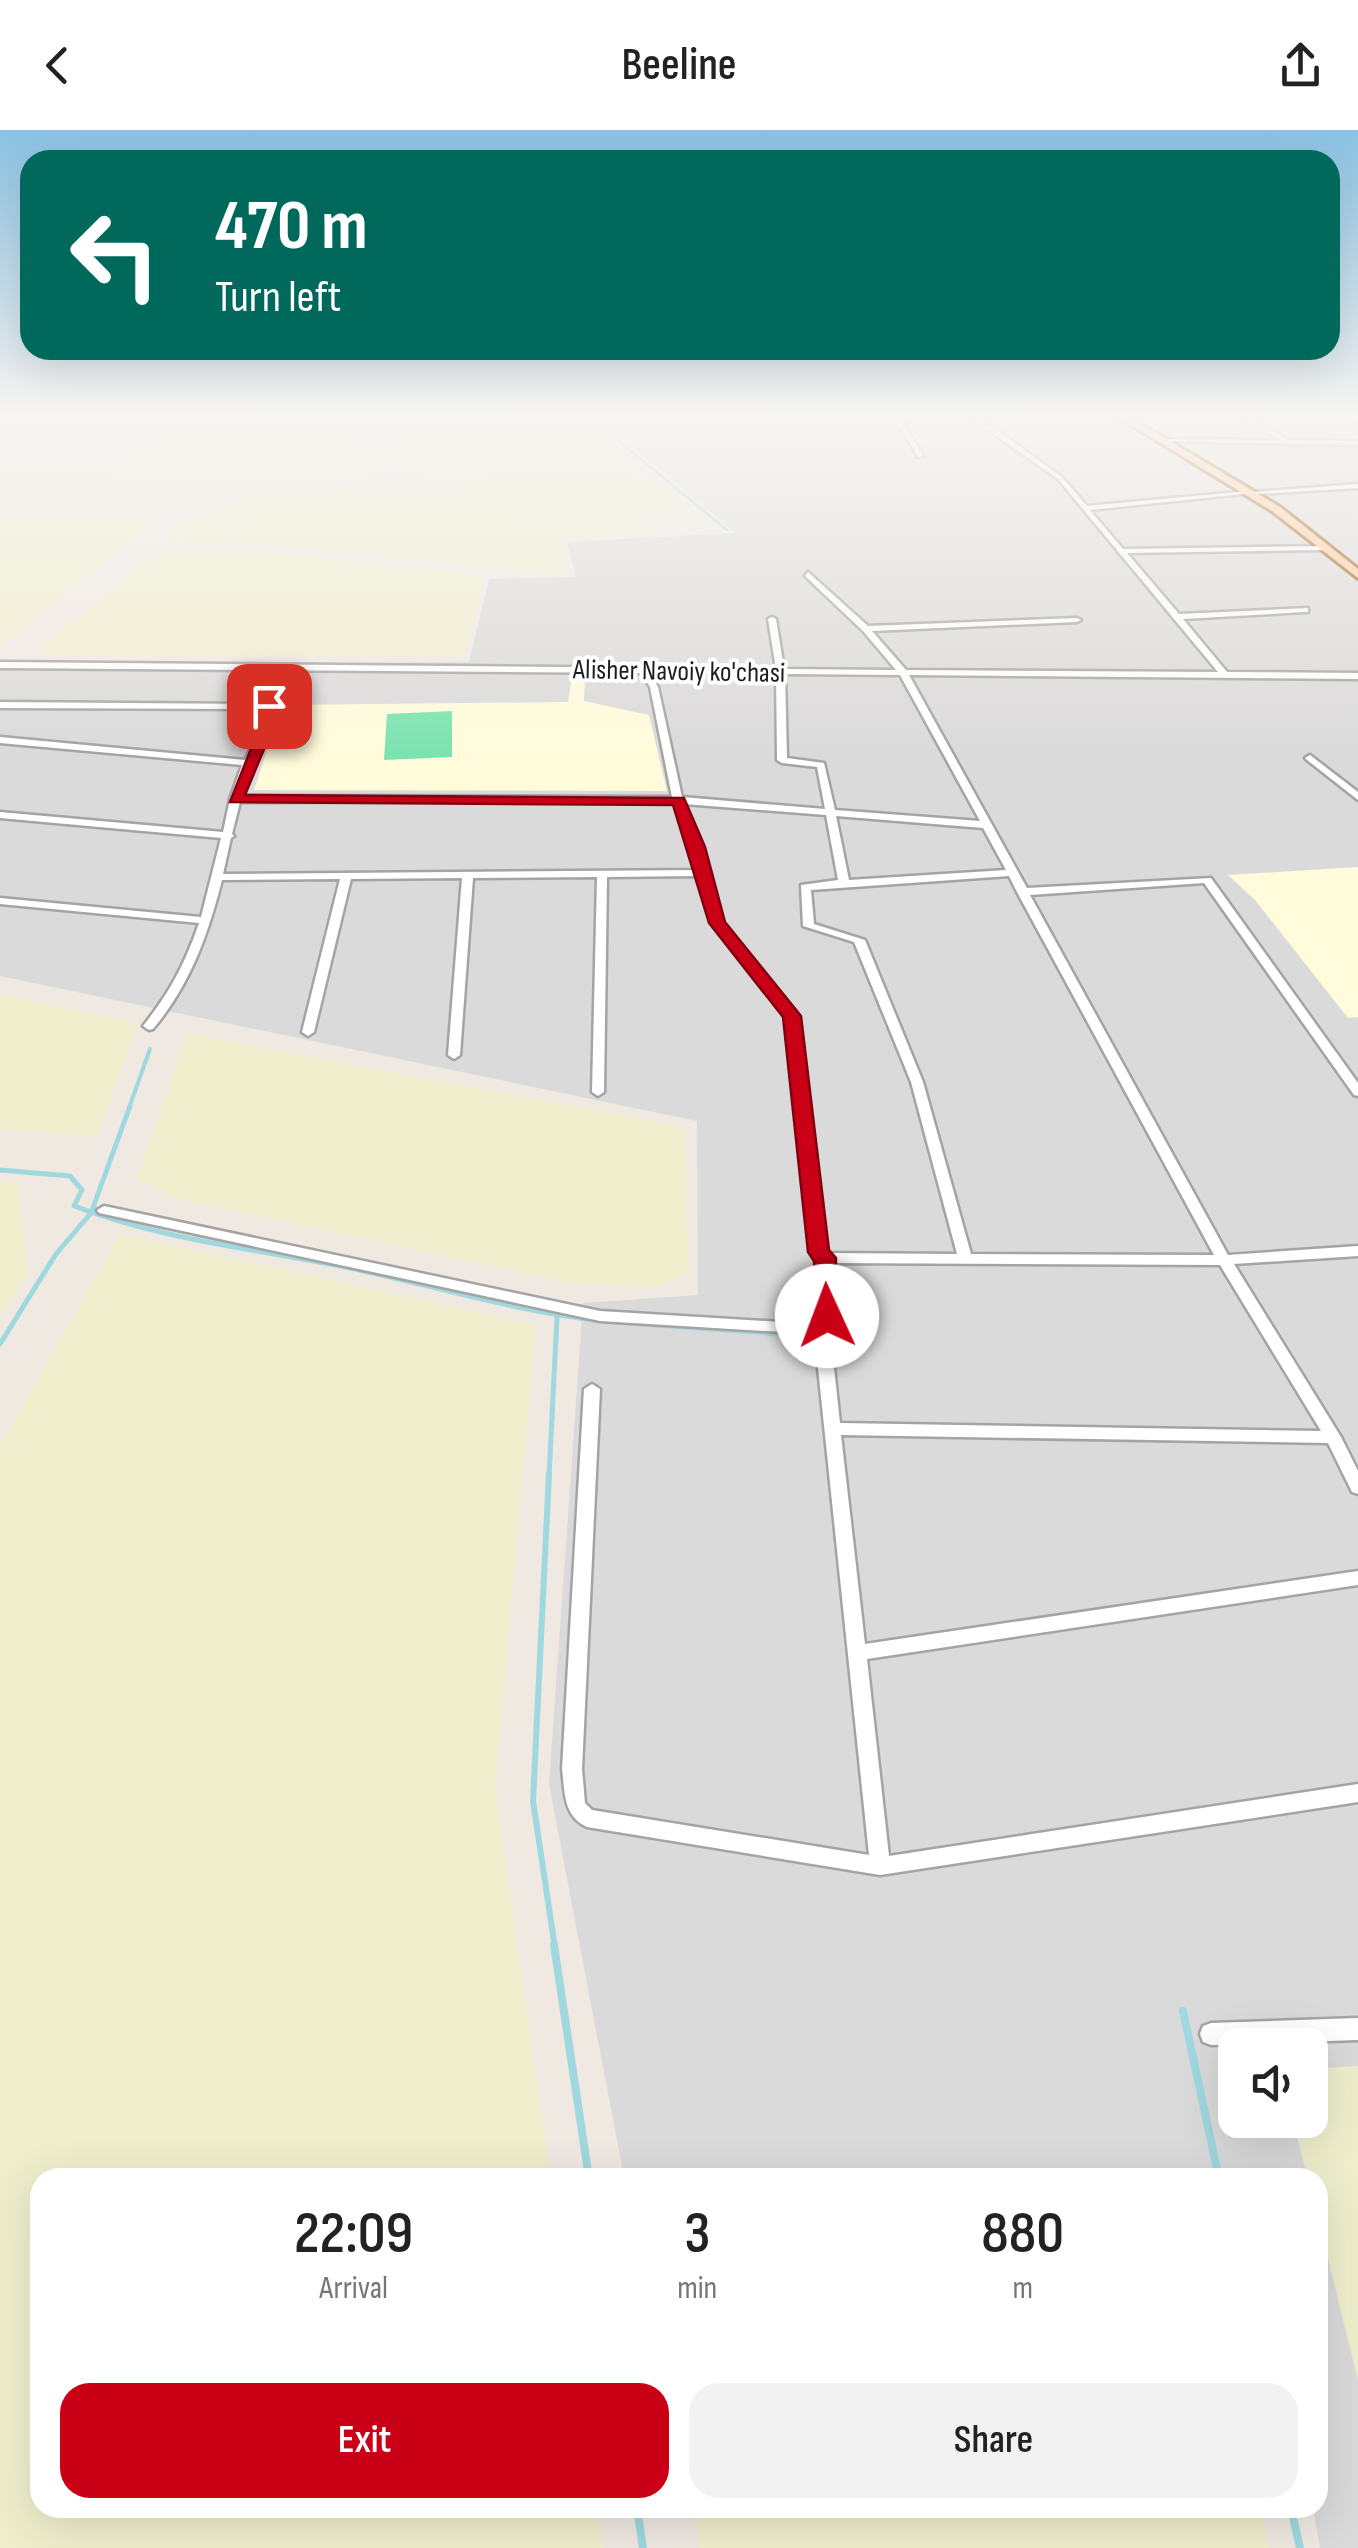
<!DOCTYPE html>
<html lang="en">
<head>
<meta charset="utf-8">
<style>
	:root { --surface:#fff; --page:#f2f2f2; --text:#222; --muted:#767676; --accent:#ca0016 }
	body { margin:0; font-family:"Sofia Sans Condensed",sans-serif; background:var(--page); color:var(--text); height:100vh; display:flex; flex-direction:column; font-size:38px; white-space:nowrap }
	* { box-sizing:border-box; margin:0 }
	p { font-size:32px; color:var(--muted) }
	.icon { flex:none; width:55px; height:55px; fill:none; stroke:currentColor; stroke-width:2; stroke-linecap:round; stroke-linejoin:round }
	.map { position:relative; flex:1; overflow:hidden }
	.details { position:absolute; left:30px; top:2038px; width:1298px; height:350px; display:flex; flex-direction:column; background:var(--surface); border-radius:30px; box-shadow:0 10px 40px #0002 }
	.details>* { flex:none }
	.banner { position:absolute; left:20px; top:20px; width:1320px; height:210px; border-radius:30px; box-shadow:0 10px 40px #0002; background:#00695c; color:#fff; overflow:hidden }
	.fabs { position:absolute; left:1218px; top:1898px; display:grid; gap:20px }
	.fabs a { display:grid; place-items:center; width:110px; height:110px; border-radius:20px; background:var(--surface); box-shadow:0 10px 40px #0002; font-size:50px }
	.pin { position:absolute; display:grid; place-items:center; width:85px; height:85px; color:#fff; margin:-42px; border-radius:20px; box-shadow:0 5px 15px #0006 }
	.me { position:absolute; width:110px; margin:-55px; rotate:358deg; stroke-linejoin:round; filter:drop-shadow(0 0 8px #0008) }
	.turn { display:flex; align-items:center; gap:35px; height:210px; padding:0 30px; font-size:45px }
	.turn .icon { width:130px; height:130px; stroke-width:2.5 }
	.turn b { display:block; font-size:70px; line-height:85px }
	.eta { display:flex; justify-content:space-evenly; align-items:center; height:170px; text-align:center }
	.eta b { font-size:60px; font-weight:600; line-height:70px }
	.primary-button { display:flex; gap:20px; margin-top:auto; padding:20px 30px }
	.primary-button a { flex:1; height:115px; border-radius:30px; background:var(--accent); color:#fff; font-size:40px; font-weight:600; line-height:115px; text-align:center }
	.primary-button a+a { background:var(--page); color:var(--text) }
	header { display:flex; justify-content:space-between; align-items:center; height:130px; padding:0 30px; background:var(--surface); font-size:45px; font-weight:600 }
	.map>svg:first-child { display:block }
</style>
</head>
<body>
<header><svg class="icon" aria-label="back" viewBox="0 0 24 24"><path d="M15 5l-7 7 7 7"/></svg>Beeline<svg class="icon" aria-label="share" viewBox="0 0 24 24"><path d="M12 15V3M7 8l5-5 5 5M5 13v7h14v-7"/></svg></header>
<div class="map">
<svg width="1358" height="2418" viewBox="0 0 1358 2418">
	<rect width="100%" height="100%" fill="#efe9e2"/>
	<path fill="#dbdada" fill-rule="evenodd" d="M595,285H1358V2418H1320L1313,2378H1318V2048L624,2047L549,1654L583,1173L698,1165L697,991L0,846V534L469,532L489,449L576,447L567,412L736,403ZM1235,1915H1310V1990H1235Z"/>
	<g fill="#fffbdb">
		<polygon points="572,547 585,547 584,571 649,585 667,661 254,660 282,575 568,572"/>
		<polygon points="1358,737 1358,887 1348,888 1255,770 1228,745"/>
	</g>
	<g fill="#efeecc">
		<polygon points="178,285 289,285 389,323 369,344 261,361 104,360"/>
		<polygon points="326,285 575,285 642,339 432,347 412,339 403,315 389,307"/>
		<polygon points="651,347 690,377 635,382 650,404 561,410 567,445 273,415 165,411 187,385 216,386 223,371 373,353"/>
		<polygon points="0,386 156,389 0,516"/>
		<polygon points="164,417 236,418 484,446 465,525 47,526 38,520"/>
		<polygon points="0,864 137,894 97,1006 0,999"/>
		<polygon points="188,904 684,997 689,1143 655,1157 575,1154 175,1068 137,1047"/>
		<polygon points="0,1050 18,1052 28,1144 0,1186"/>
		<polygon points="120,1104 536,1195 495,1658 550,2047 40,2048 40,2378 597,2378 603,2418 0,2418 0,1315"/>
		<polygon points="1358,1936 1358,2250 1318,2088 1318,2048 1307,2047 1293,1990 1310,1990 1310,1939"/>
		<polygon points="693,2378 1262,2378 1269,2418 700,2418"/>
	</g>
	<polygon fill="#7be3af" points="452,581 452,627 384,630 387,584"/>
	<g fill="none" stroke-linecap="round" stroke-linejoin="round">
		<polyline stroke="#9fd8df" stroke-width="2.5" points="587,285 727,400"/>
		<polyline stroke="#9fd8df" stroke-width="4" points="129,978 150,919"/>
		<g stroke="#9fd8df" stroke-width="5">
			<path d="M0,1040L70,1046L82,1060L74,1076C163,1110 257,1119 350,1138C435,1156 517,1182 604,1191"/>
			<polyline points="615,1192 821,1207"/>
			<polyline points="0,1214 56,1124 91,1083 130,976"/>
			<polyline points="549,1347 557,1187"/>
		</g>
		<polyline stroke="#9fd8df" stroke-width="6" points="549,1344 533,1671 555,1818"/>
		<g stroke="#9fd8df" stroke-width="8">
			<polyline points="554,1815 589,2048"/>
			<polyline points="1183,1881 1219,2048"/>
			<polyline points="637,2378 643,2418"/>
			<polyline points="1291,2378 1300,2418"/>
		</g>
		<defs>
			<g id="street">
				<path d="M944,285H1068L980,288L1062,347L1087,376L1249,361L1252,363L1090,380L1123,419L1326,416L1330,418L1326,420L1127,423L1179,484L1308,478V482H1305L1183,489L1227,542L1358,543V549L909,545L1027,758L1211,748L1358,953V966L1354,965L1204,753L1030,765L1228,1125L1358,1116V1126L1234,1134L1341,1307L1358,1341V1364L1352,1362L1328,1313L841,1305L865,1514L1358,1441V1455L867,1529L889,1726L1358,1654V1672L880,1745L587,1697C563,1686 565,1662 562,1639L584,1259L592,1254L600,1259L582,1639L585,1673L592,1680L869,1725L816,1219L824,1214L832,1219L840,1293L1321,1301L1220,1135L832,1133L834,1186L822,1198L799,1203L600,1191L99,1083L97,1080L104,1076L600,1181L799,1193L812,1190L820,1184L818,1130L811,1123L786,886L711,793L699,746L607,747L604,962L598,966L592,962L597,747L473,748L460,925L454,929L448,925L462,748L351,749L314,902L308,906L302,902L340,749L222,750C208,805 190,855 153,899L149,900L143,896C170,862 185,834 199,793L0,774V768L201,787L221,708L0,688V682L223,702L230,669L242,635L0,613V607L245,630L268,583L266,579L0,578V572L272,574L276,583L252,635L241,666L672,667L650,557L641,543L0,538V532L776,539L768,489L772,487L776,489L784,539L896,540L863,501L805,446L808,442L868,496L1077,488L1081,490L1077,492L872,501L906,540L1218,542L1058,349L972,289L902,290L923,326L918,327L895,288ZM650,543L776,544L777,630L782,633L817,637L825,679L682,667L658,557ZM785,544L900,545L980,691L835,680L824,633L787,628ZM652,671L674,673L692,717L698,740L223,744L231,708L234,706L232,704L240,672ZM684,674L826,685L838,750L801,755L803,796L854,812L911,952L957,1124L828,1123L825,1121L798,886L722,792L702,717ZM836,686L983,698L1006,740L849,750ZM1009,746L1017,762L1214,1125L971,1124L923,952L865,810L814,794L811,760Z"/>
				<polygon points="1236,285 1244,285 1285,308 1285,310 1358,311 1358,315 1158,311 1161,309 1281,310"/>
				<polygon points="1344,285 1358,289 1358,293 1356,292"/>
				<polygon points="1358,354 1358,358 1257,364 1254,362"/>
				<polygon points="1310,625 1358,662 1358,670 1307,630 1305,628"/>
				<polygon points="1358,1888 1358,1910 1211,1915 1203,1912 1200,1904 1203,1896 1211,1893"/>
			</g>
			<polygon id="primary" points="1115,285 1126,285 1280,377 1358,439 1358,448 1272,381"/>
		</defs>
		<use href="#street" stroke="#a4a4a4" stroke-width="5"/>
		<use href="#primary" stroke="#965400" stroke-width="6"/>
		<use href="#street" fill="#fff" fill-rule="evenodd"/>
		<use href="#primary" fill="#ffc797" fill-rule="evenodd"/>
	</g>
	<linearGradient id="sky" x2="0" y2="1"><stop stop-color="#8bc2e4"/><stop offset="0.46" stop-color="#f8f5f2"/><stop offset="1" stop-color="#f8f5f2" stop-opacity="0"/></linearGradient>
	<rect width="1358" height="624" fill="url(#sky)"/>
	<polygon fill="#ca0016" stroke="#83000e" stroke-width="2.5" points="269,572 279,583 245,665 684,668 705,717 725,792 801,886 829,1120 836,1128 835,1191 819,1191 816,1186 814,1131 808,1122 783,887 709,793 673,675 230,672 265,583 262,576"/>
	<g text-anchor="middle" stroke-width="8" stroke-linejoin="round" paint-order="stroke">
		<g font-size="28" fill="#1d1d1d" stroke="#fff">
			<text transform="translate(679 540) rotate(1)" y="10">Alisher Navoiy ko'chasi</text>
		</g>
	</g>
</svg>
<div class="fabs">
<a><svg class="icon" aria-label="sound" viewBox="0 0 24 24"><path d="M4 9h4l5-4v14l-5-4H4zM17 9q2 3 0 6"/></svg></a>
</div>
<div class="pin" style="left:269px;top:576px;background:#d93025"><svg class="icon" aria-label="arrive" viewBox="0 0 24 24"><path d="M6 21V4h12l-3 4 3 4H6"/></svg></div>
<svg class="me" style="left:827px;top:1186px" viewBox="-20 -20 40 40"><circle r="19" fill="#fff"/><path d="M0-13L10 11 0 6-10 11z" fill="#ca0016"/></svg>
<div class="banner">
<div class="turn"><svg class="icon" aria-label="left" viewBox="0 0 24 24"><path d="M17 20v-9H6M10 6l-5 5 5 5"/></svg><div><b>470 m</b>Turn left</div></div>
</div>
<section class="details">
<div class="eta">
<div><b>22:09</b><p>Arrival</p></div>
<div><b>3</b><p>min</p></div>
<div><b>880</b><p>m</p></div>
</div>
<div class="primary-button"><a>Exit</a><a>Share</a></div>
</section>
</div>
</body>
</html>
